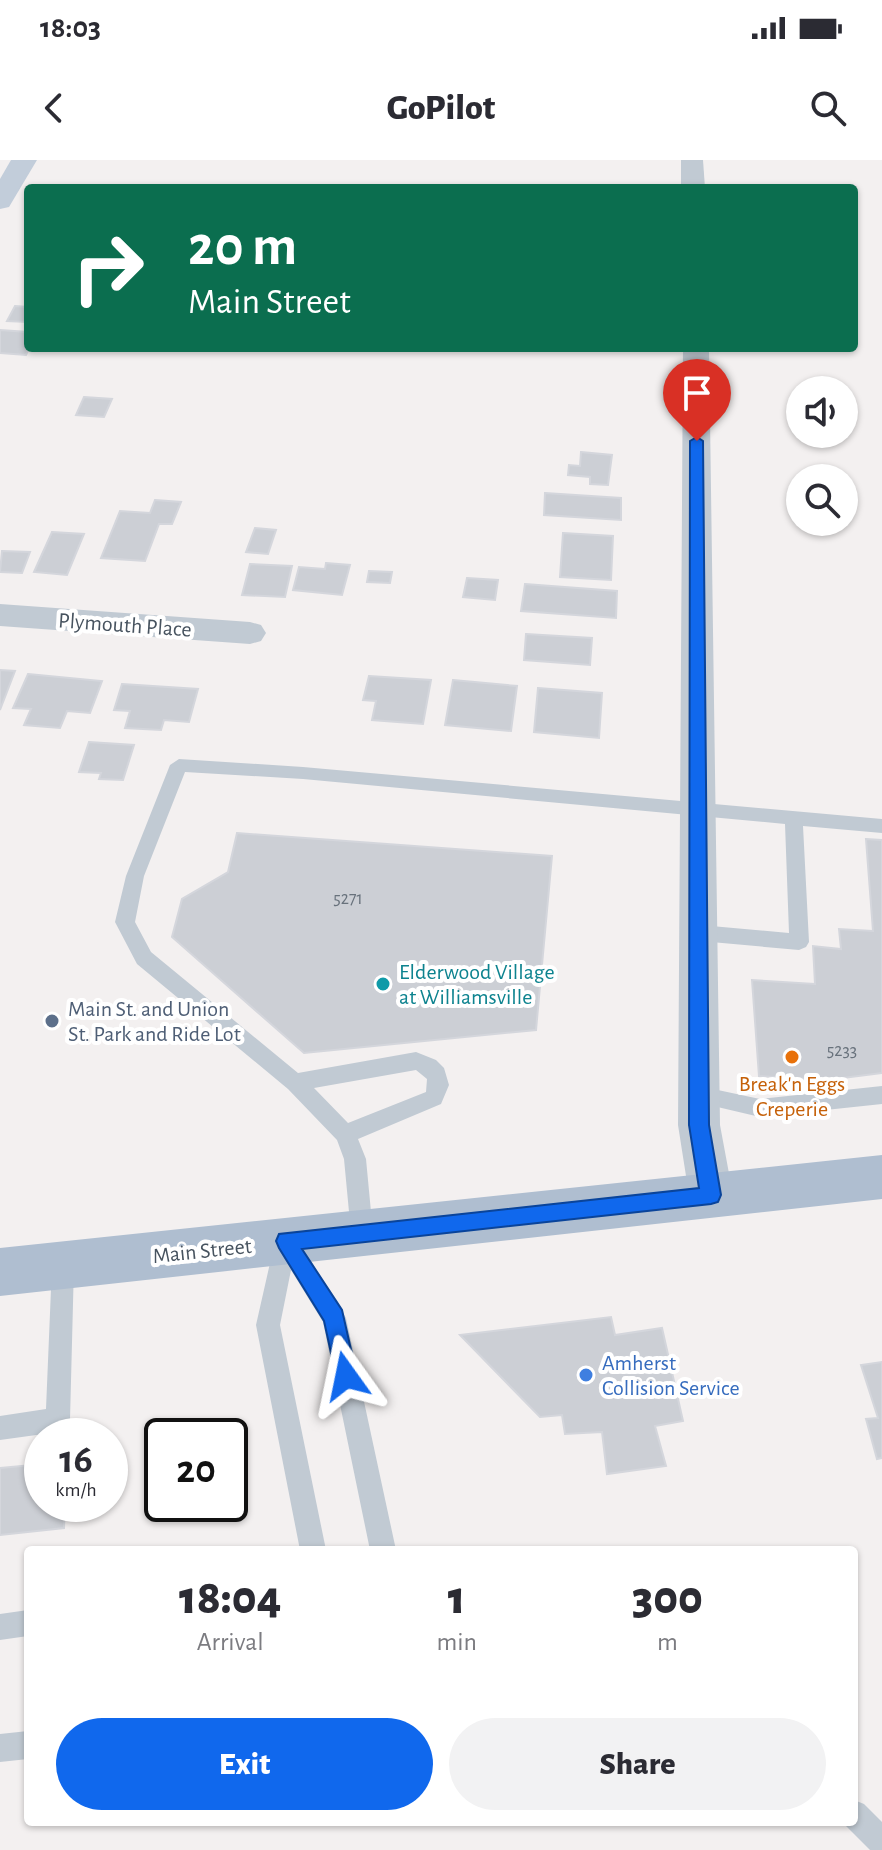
<!DOCTYPE html>
<html lang="en">
<head>
<meta charset="utf-8">
<style>
	:root { --surface:#fff; --page:#f2f2f3; --text:#2b2b33; --muted:#7c7c81; --accent:#1068ed }
	body { margin:0; font-family:"Alegreya Sans",sans-serif; background:var(--page); color:var(--text); height:100vh; display:flex; flex-direction:column; font-size:30px; white-space:nowrap }
	* { box-sizing:border-box; margin:0 }
	p { font-size:26px; color:var(--muted) }
	.icon { flex:none; width:44px; height:44px; fill:none; stroke:currentColor; stroke-width:2; stroke-linecap:round; stroke-linejoin:round }
	.map { position:relative; flex:1; overflow:hidden }
	.drawer { position:absolute; left:24px; top:1386px; width:834px; height:280px; display:flex; flex-direction:column; background:var(--surface); border-radius:8px; box-shadow:0 2px 6px #0004 }
	.drawer>* { flex:none }
	.hud { position:absolute; left:24px; top:24px; width:834px; height:168px; border-radius:8px; box-shadow:0 2px 6px #0004; background:#0b6e4f; color:#fff; overflow:hidden }
	.controls { position:absolute; left:786px; top:216px; display:grid; gap:16px }
	.controls a { display:grid; place-items:center; width:72px; height:72px; border-radius:50%; background:var(--surface); box-shadow:0 2px 6px #0004; font-size:40px }
	.speed { position:absolute; left:24px; top:1258px; display:flex; gap:16px; font-size:40px; font-weight:700; text-align:center }
	.speed>* { display:grid; place-content:center; width:104px; height:104px; border-radius:50%; background:var(--surface); box-shadow:0 2px 6px #0004; line-height:1 }
	.speed small { font-size:20px; font-weight:400 }
	.speed .limit { border:4px solid #111; border-radius:12px; background:#fff; color:#111 }
	.pin { position:absolute; display:grid; place-items:center; width:68px; height:68px; color:#fff; margin:-82px -34px; border-radius:50% 50% 50% 0; rotate:-45deg; box-shadow:0 0 8px #0007 }
	.pin .icon { rotate:45deg }
	.me { position:absolute; width:88px; margin:-44px; rotate:348deg; stroke-linejoin:round; filter:drop-shadow(0 0 6px #0008) }
	.turn { display:flex; align-items:center; gap:28px; height:168px; padding:0 32px; font-size:36px }
	.turn .icon { width:104px; height:104px; stroke-width:2.5 }
	.turn b { display:block; font-size:56px; line-height:68px }
	.eta { display:flex; justify-content:space-evenly; align-items:center; height:136px; text-align:center }
	.eta b { font-size:48px; font-weight:800; line-height:56px }
	.cta { display:flex; gap:16px; margin-top:auto; padding:16px 32px }
	.cta a { flex:1; height:92px; border-radius:48px; background:var(--accent); color:#fff; font-size:32px; font-weight:800; line-height:92px; text-align:center }
	.cta a+a { background:var(--page); color:var(--text) }
	.status { display:flex; justify-content:space-between; align-items:center; height:56px; padding:0 40px; background:var(--surface); direction:ltr }
	.status svg { height:22px; fill:currentColor }
	header { display:flex; justify-content:space-between; align-items:center; height:104px; padding:0 32px; background:var(--surface); font-size:36px; font-weight:800 }
	.map>svg:first-child { display:block }
</style>
</head>
<body>
<div class="status"><b>18:03</b><svg viewBox="0 0 49 12"><path d="M0 12V9h3v3zM5 12V6h3v6zM10 12V3h3v9zM15 12V0h3v12zM26 1h20v11H26zM47 4h2v5h-2z"/></svg></div>
<header><svg class="icon" aria-label="back" viewBox="0 0 24 24"><path d="M15 5l-7 7 7 7"/></svg>GoPilot<svg class="icon" aria-label="search" viewBox="0 0 24 24"><circle cx="10" cy="10" r="6"/><path d="M15 15l6 6"/></svg></header>
<div class="map">
<svg width="882" height="1690" viewBox="0 0 882 1690">
	<rect width="100%" height="100%" fill="#f3f0f0"/>
	<g fill="#cccfd5" stroke="#d4d6dc" stroke-width="2">
		<polygon points="15,146 28,147 28,162 7,161"/>
		<polygon points="0,170 28,172 29,188 26,195 0,193"/>
		<polygon points="84,237 112,239 104,257 76,255"/>
		<polygon points="581,292 612,295 608,325 590,324 590,317 568,315 569,305 580,306"/>
		<polygon points="545,333 621,338 621,360 544,355"/>
		<polygon points="155,340 181,342 172,364 159,364 145,401 101,398 120,351 150,353"/>
		<polygon points="255,368 276,370 268,394 246,392"/>
		<polygon points="52,372 84,374 67,415 34,412"/>
		<polygon points="563,373 613,376 611,420 560,417"/>
		<polygon points="2,391 30,392 22,413 0,412"/>
		<polygon points="326,403 350,405 342,435 293,430 299,407 325,409"/>
		<polygon points="250,404 292,406 285,437 242,435"/>
		<polygon points="369,411 392,412 390,423 367,422"/>
		<polygon points="467,418 498,420 495,440 463,437"/>
		<polygon points="525,424 617,431 616,458 521,451"/>
		<polygon points="526,474 592,478 590,505 524,500"/>
		<polygon points="0,510 15,511 0,550"/>
		<polygon points="28,514 102,521 90,553 67,551 60,568 24,565 31,549 13,548"/>
		<polygon points="369,516 431,520 423,564 372,560 376,541 363,540"/>
		<polygon points="453,520 517,526 511,571 445,565"/>
		<polygon points="122,524 198,529 189,562 164,560 161,570 125,568 130,551 114,550"/>
		<polygon points="538,528 602,533 599,578 534,572"/>
		<polygon points="89,582 134,585 123,620 99,619 101,613 79,612"/>
		<polygon points="237,673 552,696 536,870 304,893 172,777 182,739 228,712"/>
		<polygon points="866,679 882,680 882,913 827,920 759,916 752,820 815,824 813,786 841,789 839,769 873,771"/>
		<polygon points="611,1157 615,1175 662,1168 683,1261 655,1266 666,1306 607,1314 602,1272 565,1274 562,1255 540,1257 460,1175"/>
		<polygon points="882,1202 882,1298 877,1299 866,1259 878,1258 861,1205"/>
		<polygon points="42,1304 42,1344 65,1344 64,1368 0,1375 0,1308"/>
	</g>
	<g fill="none" stroke-linecap="round" stroke-linejoin="round">
		<g fill="#c1cad3" fill-rule="evenodd">
			<path d="M179,599L303,607L882,659V673L803,666L809,782L806,787L799,790L700,781L693,778L690,773L693,768L700,765L789,773L785,664L303,619L185,612L144,716L135,762L151,792L298,913L416,892L436,900L444,908L449,925L441,944L358,979L366,999L373,1073L370,1080L362,1083L354,1080L351,1073L344,999L337,980L288,929L137,804L115,762L126,716L170,605ZM416,910L427,919L426,932L348,963L314,928Z"/>
			<polygon points="699,926 760,939 882,926 882,944 760,957 692,941 689,935 692,929"/>
			<polygon points="286,1071 294,1074 346,1158 396,1390 370,1390 323,1162 291,1110 280,1165 326,1390 300,1390 256,1165 275,1081 278,1074"/>
			<polygon points="63,1094 71,1097 74,1105 70,1260 67,1269 58,1272 0,1280 0,1256 46,1249 52,1105 55,1097"/>
			<polygon points="28,1450 28,1476 0,1480 0,1454"/>
			<polygon points="28,1571 28,1599 0,1602 0,1574"/>
			<polygon points="854,1640 864,1644 882,1662 882,1690 870,1690 844,1664 854,1662"/>
		</g>
		<g fill="#c1cad3" fill-rule="evenodd">
			<polygon points="681,0 703,0 705,28 681,28"/>
			<polygon points="683,188 709,188 720,965 733,1035 727,1049 711,1055 695,1049 689,1035 678,965"/>
			<polygon points="0,444 250,462 261,465 266,473 261,481 250,484 0,466"/>
		</g>
		<polygon fill="#c2cdda" fill-rule="evenodd" points="11,0 37,0 9,47 0,49 0,19"/>
		<polygon fill="#afbed0" fill-rule="evenodd" points="882,995 882,1039 0,1136 0,1088"/>
	</g>
	<polygon fill="#1068ed" stroke="#0a449a" stroke-width="2" points="697,277 703,281 709,965 721,1035 718,1042 711,1044 302,1089 342,1150 357,1216 354,1223 346,1226 339,1223 336,1216 324,1161 279,1088 276,1081 279,1074 699,1028 689,965 690,281"/>
	<circle fill="#0f9aa8" stroke="#fff" stroke-width="3" cx="383" cy="824" r="8"/>
	<circle fill="#5c6f8a" stroke="#fff" stroke-width="3" cx="52" cy="861" r="8"/>
	<circle fill="#e8710a" stroke="#fff" stroke-width="3" cx="792" cy="897" r="8"/>
	<circle fill="#3f7fe0" stroke="#fff" stroke-width="3" cx="586" cy="1215" r="8"/>
	<g text-anchor="middle" stroke-width="8" stroke-linejoin="round" paint-order="stroke">
		<g font-size="18" fill="#68727c">
			<text x="348" y="744">5271</text>
			<text x="842" y="896">5233</text>
		</g>
		<g font-size="22" fill="#47535f" stroke="#fff">
			<text transform="translate(125 464) rotate(4)" y="8">Plymouth Place</text>
			<text transform="translate(202 1090) rotate(-6)" y="8">Main Street</text>
		</g>
		<g font-size="22" fill="#0d838f" stroke="#fff" text-anchor="start">
			<text x="399" y="819">Elderwood Village<tspan x="399" dy="25">at Williamsville</tspan></text>
		</g>
		<g font-size="22" fill="#4e5e75" stroke="#fff" text-anchor="start">
			<text x="68" y="856">Main St. and Union<tspan x="68" dy="25">St. Park and Ride Lot</tspan></text>
		</g>
		<g font-size="22" fill="#c56008" stroke="#fff">
			<text x="792" y="931">Break'n Eggs<tspan x="792" dy="25">Creperie</tspan></text>
		</g>
		<g font-size="22" fill="#366cbe" stroke="#fff" text-anchor="start">
			<text x="602" y="1210">Amherst<tspan x="602" dy="25">Collision Service</tspan></text>
		</g>
	</g>
</svg>
<div class="controls">
<a><svg class="icon" aria-label="sound" viewBox="0 0 24 24"><path d="M4 9h4l5-4v14l-5-4H4zM17 9q2 3 0 6"/></svg></a>
<a><svg class="icon" aria-label="search" viewBox="0 0 24 24"><circle cx="10" cy="10" r="6"/><path d="M15 15l6 6"/></svg></a>
</div>
<div class="speed"><div>16<small>km/h</small></div><div class="limit">20</div></div>
<div class="pin" style="left:697px;top:281px;background:#d93025"><svg class="icon" aria-label="arrive" viewBox="0 0 24 24"><path d="M6 21V4h12l-3 4 3 4H6"/></svg></div>
<svg class="me" style="left:346px;top:1216px" viewBox="-20 -20 40 40"><path d="M0-17L14 15 0 8-14 15z" fill="#1068ed" stroke="#fff" stroke-width="4"/></svg>
<div class="hud">
<div class="turn"><svg class="icon" aria-label="right" viewBox="0 0 24 24"><path d="M7 20v-9h11M14 6l5 5-5 5"/></svg><div><b>20 m</b>Main Street</div></div>
</div>
<section class="drawer">
<div class="eta">
<div><b>18:04</b><p>Arrival</p></div>
<div><b>1</b><p>min</p></div>
<div><b>300</b><p>m</p></div>
</div>
<div class="cta"><a>Exit</a><a>Share</a></div>
</section>
</div>
</body>
</html>
